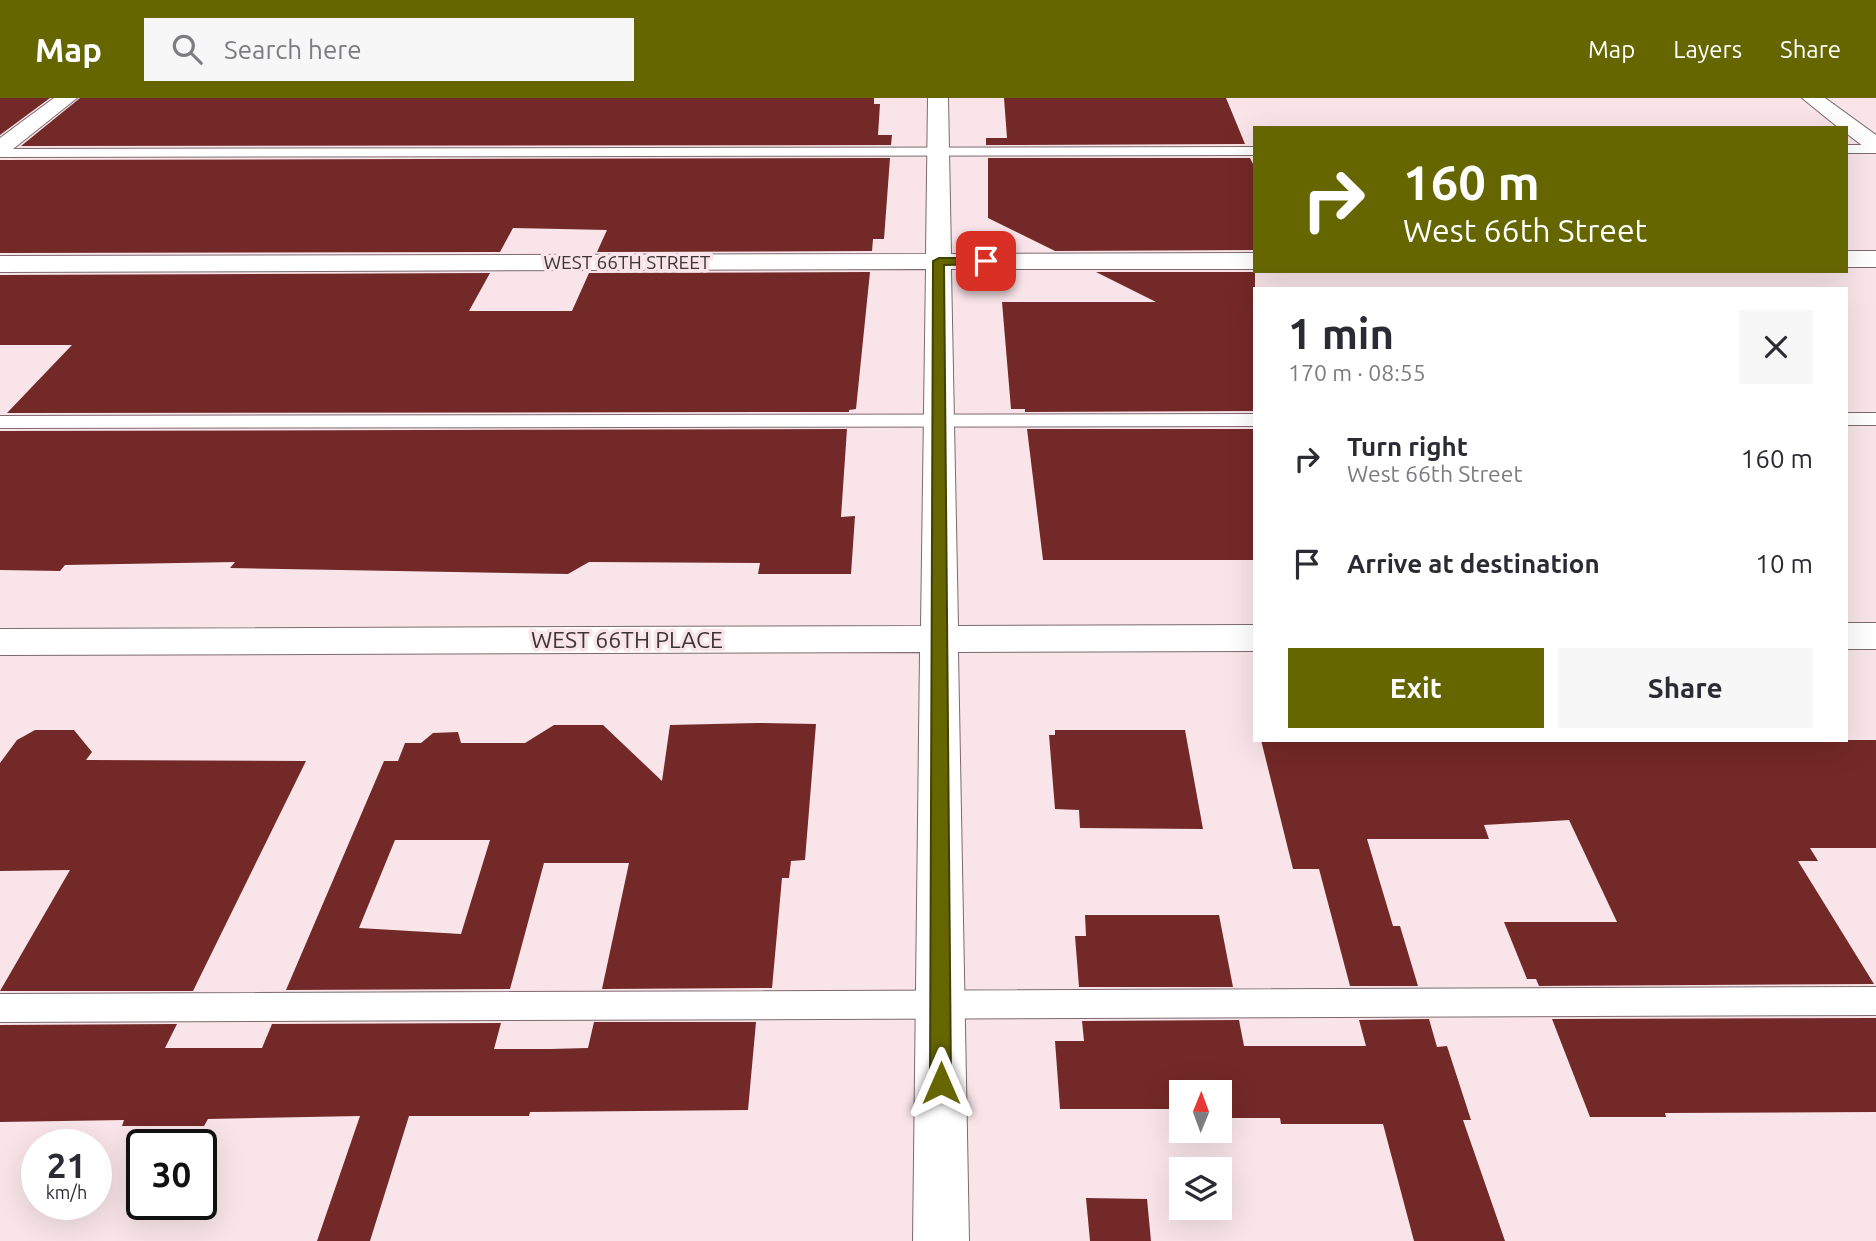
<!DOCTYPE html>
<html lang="en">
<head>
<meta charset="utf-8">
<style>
	:root { --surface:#fff; --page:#f7f7f7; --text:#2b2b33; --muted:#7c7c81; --accent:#656600 }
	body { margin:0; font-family:Ubuntu,sans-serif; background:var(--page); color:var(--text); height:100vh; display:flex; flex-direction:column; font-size:26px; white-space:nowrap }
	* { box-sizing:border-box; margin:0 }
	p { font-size:23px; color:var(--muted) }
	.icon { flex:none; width:38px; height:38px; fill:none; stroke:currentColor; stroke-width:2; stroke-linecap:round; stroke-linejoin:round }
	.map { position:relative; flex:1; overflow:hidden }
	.drawer { position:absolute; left:1253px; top:189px; width:595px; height:455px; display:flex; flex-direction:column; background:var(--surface); border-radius:0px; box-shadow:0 7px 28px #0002 }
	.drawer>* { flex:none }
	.hud { position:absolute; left:1253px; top:28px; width:595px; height:147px; border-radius:0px; box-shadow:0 7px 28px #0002; background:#656600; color:#fff; overflow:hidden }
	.needle { width:46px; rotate:1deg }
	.tools { position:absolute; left:1169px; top:982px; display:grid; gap:14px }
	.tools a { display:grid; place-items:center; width:63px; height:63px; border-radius:0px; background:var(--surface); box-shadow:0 7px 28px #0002; font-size:35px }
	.speed { position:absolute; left:21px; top:1031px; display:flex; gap:14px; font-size:35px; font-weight:700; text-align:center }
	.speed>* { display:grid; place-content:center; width:91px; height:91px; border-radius:50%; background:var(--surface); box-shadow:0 7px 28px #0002; line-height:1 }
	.speed small { font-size:18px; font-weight:400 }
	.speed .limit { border:4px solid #111; border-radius:10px; background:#fff; color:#111 }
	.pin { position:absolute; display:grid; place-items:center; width:60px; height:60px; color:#fff; margin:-30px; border-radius:14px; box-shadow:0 4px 10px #0006 }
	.me { position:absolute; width:77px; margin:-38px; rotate:0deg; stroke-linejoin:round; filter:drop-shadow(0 0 5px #0008) }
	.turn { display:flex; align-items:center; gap:24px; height:147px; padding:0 35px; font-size:32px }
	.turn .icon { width:91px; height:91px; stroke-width:2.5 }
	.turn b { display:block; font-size:49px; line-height:60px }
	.round { display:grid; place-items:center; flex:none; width:74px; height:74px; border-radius:0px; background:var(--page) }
	.overview { display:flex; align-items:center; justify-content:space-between; height:119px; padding:0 35px }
	h1 { font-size:42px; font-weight:600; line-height:52px }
	.button { display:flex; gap:14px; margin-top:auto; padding:14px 35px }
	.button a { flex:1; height:80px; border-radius:0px; background:var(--accent); color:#fff; font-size:28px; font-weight:600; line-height:80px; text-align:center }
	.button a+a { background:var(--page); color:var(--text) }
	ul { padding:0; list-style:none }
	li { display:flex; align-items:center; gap:21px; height:105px; padding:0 35px }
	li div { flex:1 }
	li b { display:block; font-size:26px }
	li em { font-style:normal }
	header { display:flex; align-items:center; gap:42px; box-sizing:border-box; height:98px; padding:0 35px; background:var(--accent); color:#fff }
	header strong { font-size:33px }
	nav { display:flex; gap:38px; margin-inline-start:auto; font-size:24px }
	.search { width:490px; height:63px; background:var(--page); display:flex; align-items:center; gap:18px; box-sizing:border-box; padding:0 24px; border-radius:0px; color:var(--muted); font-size:26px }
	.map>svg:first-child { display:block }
</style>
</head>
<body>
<header>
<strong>Map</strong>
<div class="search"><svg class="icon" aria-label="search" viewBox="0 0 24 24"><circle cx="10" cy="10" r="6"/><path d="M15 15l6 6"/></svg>Search here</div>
<nav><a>Map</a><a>Layers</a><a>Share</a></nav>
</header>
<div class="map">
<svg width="1876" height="1143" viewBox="0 0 1876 1143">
	<rect width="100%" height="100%" fill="#f9e5e9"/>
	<g fill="#732927" fill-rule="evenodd">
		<polygon points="0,0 50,0 0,37"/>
		<polygon points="80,0 874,0 874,6 880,6 878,37 892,37 891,47 21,48"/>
		<polygon points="1004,0 1226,0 1245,46 986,47 986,40 1007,40"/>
		<polygon points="890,60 884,141 873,141 872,153 597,154 607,132 513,130 500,154 0,155 0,62"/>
		<polygon points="988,60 1250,60 1255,70 1255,152 1055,153 988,120"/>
		<polygon points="870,174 856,311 849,312 849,314 7,315 72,247 0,247 0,177 490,175 469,213 572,213 589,175"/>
		<polygon points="1096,174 1255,174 1255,313 1025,314 1025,311 1011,311 1002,204 1156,204"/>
		<polygon points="847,331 841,419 855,418 851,476 758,476 760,465 589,464 568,476 230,470 235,464 65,467 60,473 0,472 0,333"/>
		<polygon points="1027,331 1255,331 1255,462 1043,462"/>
		<path d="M757,625L816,626L805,762L791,763L789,780H782L772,890L602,891L629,765H544L510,891L286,892L384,663H398L405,645H421L433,635L458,634L461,645H525L554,627H603L662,683L670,627ZM395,742H490L461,836L359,830Z"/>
		<polygon points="35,632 74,632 92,654 86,662 306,663 193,893 0,893 70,772 0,773 0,665 17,642"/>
		<polygon points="1055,632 1185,632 1203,731 1080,730 1079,712 1055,711 1049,637 1055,637"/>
		<polygon points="1261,642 1876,642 1876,750 1810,750 1818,763 1798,763 1874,886 1539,888 1536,881 1527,881 1504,824 1617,824 1569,722 1484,727 1489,741 1367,741 1393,828 1400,828 1418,888 1350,888 1319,771 1293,771"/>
		<polygon points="1085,817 1219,817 1233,889 1079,889 1075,838 1086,838"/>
		<polygon points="1876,920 1876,1014 1665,1015 1666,1019 1590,1019 1552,921"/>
		<polygon points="1429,921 1437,949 1447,948 1471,1022 1463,1022 1505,1143 1414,1143 1383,1026 1281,1026 1280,1020 1220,1020 1220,994 1181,994 1181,1020 1179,1011 1060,1011 1055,943 1084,943 1082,923 1239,922 1244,948 1366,948 1359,922"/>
		<polygon points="594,924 756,924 748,1012 530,1014 529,1018 409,1018 370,1143 317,1143 360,1018 208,1021 204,1028 122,1028 124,1022 0,1024 0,927 177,926 165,950 262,950 272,926 501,925 494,951 550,951 588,950"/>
		<polygon points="1086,1100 1147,1101 1151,1143 1090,1143"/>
	</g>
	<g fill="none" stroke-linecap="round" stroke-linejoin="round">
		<defs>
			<g id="service">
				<rect x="1846" y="47" width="30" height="8"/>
				<polygon points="1255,49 1255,57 0,59 0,51"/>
				<rect x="1846" y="315" width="30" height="12"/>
				<polygon points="1255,316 1255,328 0,330 0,318"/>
				<polygon points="1876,889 1876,917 0,924 0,896"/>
			</g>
			<g id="minor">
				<polygon points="54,0 77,0 8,55 0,57 0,40"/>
				<polygon points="928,0 948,0 951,156 1255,155 1255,171 951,171 958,528 1255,527 1255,553 958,554 969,1143 913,1143 920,554 0,557 0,531 921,528 926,171 0,174 0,158 926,156"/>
				<polygon points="1802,0 1825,0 1876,37 1876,54 1868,52 1846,35 1846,30 1839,30"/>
				<rect x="1846" y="153" width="30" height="16"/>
				<rect x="1846" y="525" width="30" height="26"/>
			</g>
		</defs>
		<use href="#service" stroke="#7c6a6e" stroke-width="2"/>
		<use href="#minor" stroke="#7c6a6e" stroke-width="2"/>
		<use href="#service" fill="#fff" fill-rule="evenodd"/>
		<use href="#minor" fill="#fff" fill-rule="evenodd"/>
	</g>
	<polygon fill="#656600" stroke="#424200" stroke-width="2" points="939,160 986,160 991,163 986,166 944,167 951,985 948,992 941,995 933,992 930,985 933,163"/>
	<g text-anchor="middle" stroke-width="7" stroke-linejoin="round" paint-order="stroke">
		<g font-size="19" fill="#3c3435" stroke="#f9e5e9">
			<text x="627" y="171">WEST 66TH STREET</text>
		</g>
		<g font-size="23" fill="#3c3435" stroke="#f9e5e9">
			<text x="627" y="550">WEST 66TH PLACE</text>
		</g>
	</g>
</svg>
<div class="tools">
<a><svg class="needle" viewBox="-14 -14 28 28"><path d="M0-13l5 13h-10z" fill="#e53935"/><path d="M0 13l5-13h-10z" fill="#7c7c81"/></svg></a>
<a><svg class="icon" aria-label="layers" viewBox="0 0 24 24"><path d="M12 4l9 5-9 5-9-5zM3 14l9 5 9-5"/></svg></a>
</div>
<div class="speed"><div>21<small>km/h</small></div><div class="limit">30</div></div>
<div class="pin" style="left:986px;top:163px;background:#d93025"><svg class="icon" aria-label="arrive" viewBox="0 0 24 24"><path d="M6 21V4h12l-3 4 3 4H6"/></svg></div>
<svg class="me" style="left:941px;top:985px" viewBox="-20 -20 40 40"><path d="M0-17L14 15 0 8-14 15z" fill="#656600" stroke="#fff" stroke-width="4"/></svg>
<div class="hud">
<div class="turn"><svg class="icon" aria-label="right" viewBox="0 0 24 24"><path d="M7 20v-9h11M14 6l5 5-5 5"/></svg><div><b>160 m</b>West 66th Street</div></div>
</div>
<section class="drawer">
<div class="overview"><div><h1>1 min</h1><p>170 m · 08:55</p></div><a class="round"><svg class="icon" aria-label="close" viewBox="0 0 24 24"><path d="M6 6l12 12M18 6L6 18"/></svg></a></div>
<ul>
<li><svg class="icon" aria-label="right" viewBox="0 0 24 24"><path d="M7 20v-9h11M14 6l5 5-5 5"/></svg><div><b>Turn right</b><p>West 66th Street</p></div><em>160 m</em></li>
<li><svg class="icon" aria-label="arrive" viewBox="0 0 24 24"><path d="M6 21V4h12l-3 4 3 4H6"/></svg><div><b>Arrive at destination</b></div><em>10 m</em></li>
</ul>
<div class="button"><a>Exit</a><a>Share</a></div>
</section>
</div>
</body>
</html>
